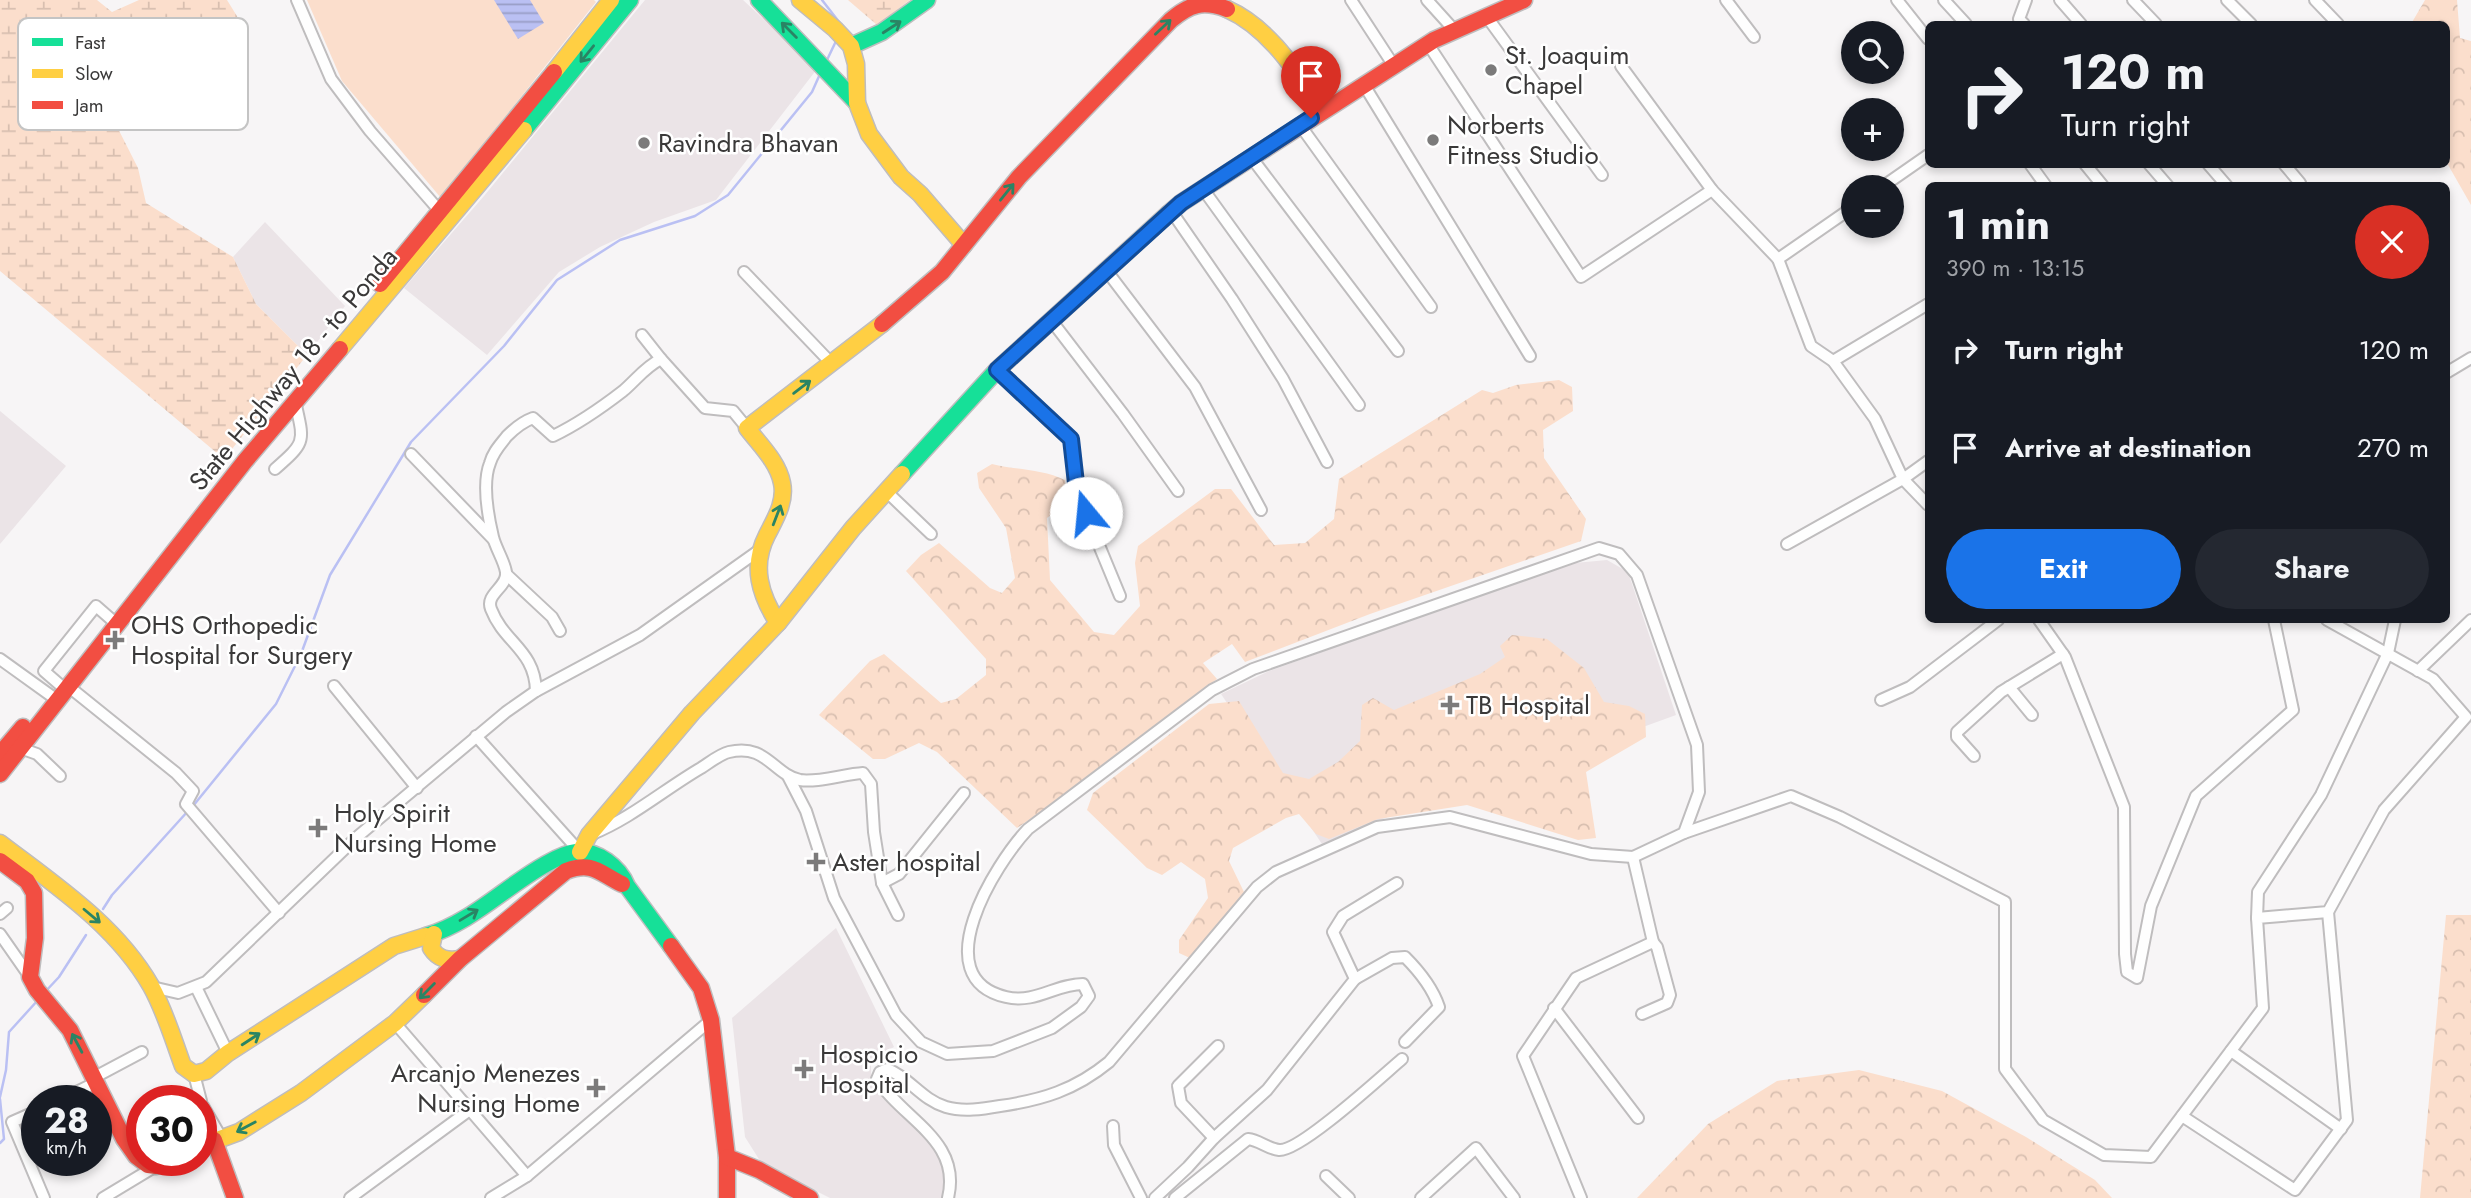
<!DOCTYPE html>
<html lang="en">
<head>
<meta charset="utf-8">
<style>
	:root { --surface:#171b24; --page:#242831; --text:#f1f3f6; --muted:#9ea1a6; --accent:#1a73e8 }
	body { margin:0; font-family:Jost,sans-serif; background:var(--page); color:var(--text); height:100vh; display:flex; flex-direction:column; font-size:26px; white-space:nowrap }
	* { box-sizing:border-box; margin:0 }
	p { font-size:23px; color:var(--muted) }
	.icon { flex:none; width:38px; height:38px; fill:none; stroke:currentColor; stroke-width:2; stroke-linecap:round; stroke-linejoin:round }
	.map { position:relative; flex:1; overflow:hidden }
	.details { position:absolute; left:1925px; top:182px; width:525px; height:441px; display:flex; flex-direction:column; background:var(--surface); border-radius:10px; box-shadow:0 4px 10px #0003 }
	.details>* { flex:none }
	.guide { position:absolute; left:1925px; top:21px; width:525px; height:147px; border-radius:10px; box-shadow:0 4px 10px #0003; background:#171b24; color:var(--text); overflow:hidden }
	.controls { position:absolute; left:1841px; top:21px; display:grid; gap:14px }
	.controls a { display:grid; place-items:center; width:63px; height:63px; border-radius:50%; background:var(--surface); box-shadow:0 4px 10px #0003; font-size:35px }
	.speed { position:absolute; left:21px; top:1085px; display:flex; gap:14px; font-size:35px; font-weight:700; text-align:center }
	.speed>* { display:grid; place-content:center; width:91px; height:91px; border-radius:50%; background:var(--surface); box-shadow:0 4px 10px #0003; line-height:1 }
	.speed small { font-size:18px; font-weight:400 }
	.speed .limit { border:10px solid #d22; background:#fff; color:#111 }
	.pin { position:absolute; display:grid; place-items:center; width:60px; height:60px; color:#fff; margin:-72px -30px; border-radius:50% 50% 50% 0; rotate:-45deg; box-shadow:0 0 7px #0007 }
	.pin .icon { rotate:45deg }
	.me { position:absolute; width:77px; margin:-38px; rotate:343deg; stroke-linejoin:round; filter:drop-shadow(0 0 5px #0008) }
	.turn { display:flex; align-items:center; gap:24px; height:147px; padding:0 21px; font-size:32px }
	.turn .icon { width:91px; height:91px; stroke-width:2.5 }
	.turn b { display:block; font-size:49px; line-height:60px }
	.round { display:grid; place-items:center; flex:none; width:74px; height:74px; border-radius:37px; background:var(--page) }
	.overview { display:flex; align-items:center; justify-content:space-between; height:119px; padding:0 21px }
	h1 { font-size:42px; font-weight:700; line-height:52px }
	.cta { display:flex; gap:14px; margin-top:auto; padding:14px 21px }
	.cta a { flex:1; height:80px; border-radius:42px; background:var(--accent); color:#fff; font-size:28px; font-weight:700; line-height:80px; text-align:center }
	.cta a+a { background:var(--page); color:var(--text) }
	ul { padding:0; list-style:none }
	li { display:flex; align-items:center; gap:21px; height:98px; padding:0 21px }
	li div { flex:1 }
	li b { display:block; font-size:26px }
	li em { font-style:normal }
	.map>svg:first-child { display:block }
</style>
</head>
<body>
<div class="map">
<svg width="2471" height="1198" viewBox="0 0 2471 1198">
	<defs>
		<pattern id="forest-crowns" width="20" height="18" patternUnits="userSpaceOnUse" patternTransform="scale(1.75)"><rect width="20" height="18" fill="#fbdecc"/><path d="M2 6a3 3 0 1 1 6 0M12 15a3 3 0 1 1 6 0" fill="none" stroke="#d8bfb0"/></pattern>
		<pattern id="wetland-marsh" width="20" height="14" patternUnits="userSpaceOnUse" patternTransform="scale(1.75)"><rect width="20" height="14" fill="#fbdecc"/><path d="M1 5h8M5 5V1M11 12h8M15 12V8" fill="none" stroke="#d8bfb0"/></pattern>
		<pattern id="water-rules" width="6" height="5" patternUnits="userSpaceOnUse" patternTransform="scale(1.75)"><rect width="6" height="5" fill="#bac0f3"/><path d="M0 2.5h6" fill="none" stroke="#989dc6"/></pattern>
	</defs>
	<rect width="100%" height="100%" fill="#f7f5f6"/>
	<g fill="#ebe4e7">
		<polygon points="645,0 743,0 817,69 716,200 654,222 600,247 559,272 487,355 404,288 484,196"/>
		<polygon points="265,222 345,306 307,355 256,304 233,257"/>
		<polygon points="0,411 66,466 0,544"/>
		<polygon points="1607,560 1628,572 1676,715 1566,755 1456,789 1322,844 1221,694 1269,671 1564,564"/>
		<polygon points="836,928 894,1047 871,1062 871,1076 940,1147 951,1181 947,1198 830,1198 762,1164 745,1137 732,1018"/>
	</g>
	<g fill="url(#forest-crowns)">
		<polygon points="2425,0 2457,0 2460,38 2471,41 2471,205 2447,163 2446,24 2411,24"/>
		<path d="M1559,380L1572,387L1573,411L1543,430L1544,458L1586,519L1581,541L1370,614L1245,662L1232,644L1203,663L1217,679L1081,784L1017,828L937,752L919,743L885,759H873L819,715L870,661L884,654L941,703L956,699L986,675V659L906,571L921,555L939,543L990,588L1002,593L1015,578L1006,528L979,488L977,473L992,464C1016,470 1042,469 1065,480L1064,505L1047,518L1050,580L1094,632L1114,635L1140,606L1135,563L1138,546L1215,489H1231L1274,545L1305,543L1334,519L1339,479L1482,390L1493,393L1516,385Z"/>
		<polygon points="1512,635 1547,639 1584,668 1604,702 1629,706 1645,714 1646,737 1586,772 1596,838 1578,840 1467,805 1378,819 1329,839 1316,834 1299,814 1286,818 1233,848 1229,861 1244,892 1190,958 1179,953 1179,940 1208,898 1205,879 1181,862 1162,875 1147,868 1087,810 1093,793 1209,704 1239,701 1283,773 1309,779 1338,762 1360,741 1362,705 1373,698 1394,710 1480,674 1505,657 1500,646"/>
		<polygon points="2446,915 2471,915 2471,1198 2420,1198"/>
		<polygon points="1859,1070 1942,1091 2026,1137 2095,1180 2112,1198 1637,1198 1708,1124 1777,1081"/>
	</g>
	<g fill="url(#wetland-marsh)">
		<polygon points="0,0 97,0 112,12 139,0 227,0 240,21 103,99 138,168 146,203 233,257 256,304 307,355 224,459 0,271"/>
		<polygon points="848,0 910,0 877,25"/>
	</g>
	<polygon fill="#fbdecc" points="307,0 594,0 596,2 441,198 342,81"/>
	<polygon fill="url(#water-rules)" points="494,0 530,0 544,23 518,39"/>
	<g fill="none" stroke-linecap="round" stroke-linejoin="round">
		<g stroke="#bac0f3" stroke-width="2.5">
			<polyline points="822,0 843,27"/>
			<polyline points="826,62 837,39"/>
			<polyline points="193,806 276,704 301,654 330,575 411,442 504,346 557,280 620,240 695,216 728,195 812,92 820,74"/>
			<polyline points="103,909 112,895 188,811"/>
			<polyline points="45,992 59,977 86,935"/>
			<polyline points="0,1097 6,1070 9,1032 38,1000"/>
			<polyline points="0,1099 4,1139 0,1143"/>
		</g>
		<defs>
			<g id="street">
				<polyline points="297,0 331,79 370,131 444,216"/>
				<polyline points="1351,0 1394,66"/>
				<polyline points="1427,0 1455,31"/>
				<polyline points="1726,0 1754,37"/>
				<polyline points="1897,0 1928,39"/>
				<polyline points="1944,0 1966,24"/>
				<polyline points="2060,0 2081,24"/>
				<polyline points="2133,0 2156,24"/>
				<polyline points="2227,0 2251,24"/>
				<polyline points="2315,0 2338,24"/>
				<polyline points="1487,17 1602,175"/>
				<polyline points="2024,24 2019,19 2026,0"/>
				<polyline points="1428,44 1581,277 1712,190 1621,66"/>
				<polyline points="1364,85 1530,356"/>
				<polyline points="1300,125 1431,307"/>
				<polyline points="1251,157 1398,351"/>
				<polyline points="2030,164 2046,186"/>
				<polyline points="2085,164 2103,186"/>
				<polyline points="2149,164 2168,186"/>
				<polyline points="2208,164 2227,186"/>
				<polyline points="2284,164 2300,183"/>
				<polyline points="1882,187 1928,155"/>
				<polyline points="1203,189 1359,405"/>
				<polyline points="1712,190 1778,259"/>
				<polyline points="1172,212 1232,299 1283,379 1327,462"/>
				<polyline points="1106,270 1195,387 1261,510"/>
				<polyline points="744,272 832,364"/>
				<polyline points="1051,320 1123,414 1178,491"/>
				<polyline points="642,335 661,359"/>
				<polyline points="1833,361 1928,304"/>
				<polyline points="997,370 1071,439 1077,492 1120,596"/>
				<polyline points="2446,373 2471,358"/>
				<polyline points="411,454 493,539"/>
				<polyline points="1928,461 1903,479 1928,505"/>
				<path d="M275,469C307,441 304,442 295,401"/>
				<polyline points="887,492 931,534"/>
				<polyline points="1787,544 1903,479 1875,419 1833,361 1811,346 1778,259 1853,207"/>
				<polyline points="506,574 552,617 560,631"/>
				<polyline points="2039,620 2065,657 2124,807 2125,954 2127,972 2137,978 2151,906 2196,796 2293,710 2274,620"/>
				<polyline points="0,659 57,700"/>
				<polyline points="2418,671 2471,620"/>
				<polyline points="59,684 44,671 96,606 112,620"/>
				<polyline points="68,686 176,773 193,791 186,804 279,913"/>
				<polyline points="334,686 417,788"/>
				<polyline points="2009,687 2032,715"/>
				<path d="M536,691C535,650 504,643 491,609C485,594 508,587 506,572C504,560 496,549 493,537C488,516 482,483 490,463C493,452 500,445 507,436C515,428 522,422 533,418L553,436C578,424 601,408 623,391C636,380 645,367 661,359L705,408L733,411L747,428"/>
				<polyline points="1881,700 1910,687 1998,620"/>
				<polyline points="476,736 580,852"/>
				<polyline points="20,748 37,754 60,776"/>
				<polyline points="1974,756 1957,737 1957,732 2001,692 2063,654"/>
				<path d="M788,776L806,811L834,898L896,1015L921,1042L947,1054L993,1051L1052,1028L1081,1007L1089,996L1083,984C1055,984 1036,1004 1006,997C924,978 995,864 1028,829L1212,690L1253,669L1599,548L1619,554L1637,575L1697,745L1699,792L1684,833L1633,857L1591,854L1450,817L1377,827L1276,872L1257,887L1109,1062C1075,1090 1042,1100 1000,1106C983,1109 963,1112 946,1107C922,1100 909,1077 887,1069L880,1072L877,1079C903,1120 962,1140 948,1198"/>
				<polyline points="1684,833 1791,796 1840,817 2005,902 2005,1069 2043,1120 2104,1155 2151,1157 2263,1008 2257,918 2328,912 2384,810 2466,717 2433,679 2327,620"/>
				<path d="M592,834C630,819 665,789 701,768C709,763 720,754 729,752C766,743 773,774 800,780C816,783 845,774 863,773L871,784L874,832L882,883L898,915"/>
				<polyline points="882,883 899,874 964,793"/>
				<polyline points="0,914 7,908"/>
				<polyline points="2257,918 2258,892 2321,795 2388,653 2395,620"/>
				<polyline points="0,934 30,977"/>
				<path d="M1355,979L1392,958L1405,957C1418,970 1433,989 1439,1007L1405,1042"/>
				<polyline points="152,987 178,993 206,982 357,837 506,712 536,691 640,635 761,549"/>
				<polyline points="196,987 228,1053"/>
				<polyline points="1554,1008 1638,1118"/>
				<polyline points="1642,1014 1667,1003 1670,995 1657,947 1653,942"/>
				<polyline points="395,1023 527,1176"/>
				<polyline points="2231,1051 2341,1129"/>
				<polyline points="194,1074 201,1101"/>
				<polyline points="95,1077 142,1052"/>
				<polyline points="58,1101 97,1082"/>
				<polyline points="203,1106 218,1132"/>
				<polyline points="37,1111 12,1122 44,1198"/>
				<polyline points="2182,1116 2295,1190 2347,1120 2328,912"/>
				<polyline points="1113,1126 1114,1145 1141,1198"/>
				<polyline points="1214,1138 1181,1103 1178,1086 1218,1046"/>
				<polyline points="124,1139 142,1131"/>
				<polyline points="1326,1176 1349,1198"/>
				<polyline points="103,1198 156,1166"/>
				<polyline points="350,1198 471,1109"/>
				<polyline points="491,1198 527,1176 711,1020"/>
				<polyline points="1155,1198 1188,1167 1214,1138 1267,1090 1355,979 1333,932 1343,916 1397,883"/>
				<path d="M1175,1198L1248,1139C1259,1140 1268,1149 1279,1150C1300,1152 1382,1076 1402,1059"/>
				<polyline points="1421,1198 1476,1148 1514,1198"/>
				<polyline points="1581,1198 1523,1056 1576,978 1653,942 1633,857"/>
			</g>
			<g id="fast">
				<polyline points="759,0 857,103"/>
				<polyline points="851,46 882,32 927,0"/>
				<polyline points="524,130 630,0"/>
				<polyline points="902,474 997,370 1168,214"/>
				<path d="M426,936C471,923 506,886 546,864C555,859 566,853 576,852C598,850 619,867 627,886L671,946"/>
			</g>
			<g id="slow">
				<polyline points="800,0 835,29 851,46 856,64 857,103 869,134 901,177 920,194 964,245"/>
				<path d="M1227,9C1270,28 1297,73 1323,110"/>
				<polyline points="554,72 611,0"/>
				<polyline points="340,349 524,130"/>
				<path d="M778,623C760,595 751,566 767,535C775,519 786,502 782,483C778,462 760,445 747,428L882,324"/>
				<path d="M0,843C55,885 116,925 151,986C165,1011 173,1039 183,1066L194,1074L206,1071L228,1053L394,946L426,936"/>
				<polyline points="580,852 589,835 692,713 778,623 853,528 902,474"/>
				<path d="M434,934L431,948C438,959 447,961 460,959"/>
				<polyline points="201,1146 239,1132 301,1093 395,1023 424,995"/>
			</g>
			<g id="jam">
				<polyline points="1168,214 1181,203 1434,40 1524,0"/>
				<polyline points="380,284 554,72"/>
				<path d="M882,324L942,272L1019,177L1171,20C1190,4 1203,0 1227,9"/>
				<polyline points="0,754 23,727"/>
				<polyline points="0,774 245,461 340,349"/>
				<polyline points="0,861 27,881 34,893 35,938 30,977 37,990 70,1030 124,1139 136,1156 148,1165 156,1166 170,1160"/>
				<polyline points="671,946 701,988 711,1020 727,1157 727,1198"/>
				<path d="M424,995L460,959L566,871C593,861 599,873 622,884"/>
				<polyline points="214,1140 235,1198"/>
				<polyline points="727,1157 759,1170 810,1198"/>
			</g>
		</defs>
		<use href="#street" stroke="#bfbdbe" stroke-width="14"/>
		<use href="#fast" stroke="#bfbdbe" stroke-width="19"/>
		<use href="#slow" stroke="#bfbdbe" stroke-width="19"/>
		<use href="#jam" stroke="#bfbdbe" stroke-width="19"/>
		<use href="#street" stroke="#fefefe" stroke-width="10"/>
		<use href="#fast" stroke="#16e098" stroke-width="16"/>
		<use href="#slow" stroke="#ffcf43" stroke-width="16"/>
		<use href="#jam" stroke="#f24e42" stroke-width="16"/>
	</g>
	<defs><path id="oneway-shaft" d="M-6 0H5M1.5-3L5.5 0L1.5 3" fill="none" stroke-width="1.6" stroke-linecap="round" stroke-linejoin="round" transform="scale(1.75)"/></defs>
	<g stroke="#2a8464">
		<use href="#oneway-shaft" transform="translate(892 27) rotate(-33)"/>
		<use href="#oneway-shaft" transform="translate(1163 27) rotate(-43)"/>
		<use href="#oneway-shaft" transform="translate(789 30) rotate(-135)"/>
		<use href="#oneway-shaft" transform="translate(587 54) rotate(129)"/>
		<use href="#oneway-shaft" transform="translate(1007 192) rotate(-51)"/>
		<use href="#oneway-shaft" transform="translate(802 387) rotate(-37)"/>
		<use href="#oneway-shaft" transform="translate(777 515) rotate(-69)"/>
		<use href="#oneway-shaft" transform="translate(469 915) rotate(-31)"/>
		<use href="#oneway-shaft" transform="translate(92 916) rotate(40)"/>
		<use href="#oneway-shaft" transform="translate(427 991) rotate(135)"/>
		<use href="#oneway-shaft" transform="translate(251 1039) rotate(-33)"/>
		<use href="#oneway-shaft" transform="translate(77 1043) rotate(-118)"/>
		<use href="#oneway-shaft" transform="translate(246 1127) rotate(152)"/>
	</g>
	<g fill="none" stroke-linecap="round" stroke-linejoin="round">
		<defs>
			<polyline id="route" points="1086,513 1077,492 1071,439 997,370 1181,203 1311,118"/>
		</defs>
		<use href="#route" stroke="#114b97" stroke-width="18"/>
		<use href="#route" stroke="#1a73e8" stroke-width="12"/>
	</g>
	<g fill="#7c7b7b" stroke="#fff" stroke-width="2.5">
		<circle cx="1491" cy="70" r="7"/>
		<circle cx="1433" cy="140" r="7"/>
		<circle cx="644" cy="143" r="7"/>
		<path d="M111.5 629.5h7v7h7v7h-7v7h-7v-7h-7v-7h7z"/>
		<path d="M1446.5 694.5h7v7h7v7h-7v7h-7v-7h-7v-7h7z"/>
		<path d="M314.5 817.5h7v7h7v7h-7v7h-7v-7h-7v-7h7z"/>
		<path d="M812.5 851.5h7v7h7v7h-7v7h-7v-7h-7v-7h7z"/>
		<path d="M800.5 1058.5h7v7h7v7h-7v7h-7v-7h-7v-7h7z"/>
		<path d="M592.5 1077.5h7v7h7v7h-7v7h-7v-7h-7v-7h7z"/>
	</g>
	<g text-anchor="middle" stroke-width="5" stroke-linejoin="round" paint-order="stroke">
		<g font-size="26" fill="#3a3939" stroke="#fff" text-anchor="start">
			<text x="1505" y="64">St. Joaquim<tspan x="1505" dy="30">Chapel</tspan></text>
			<text x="1447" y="134">Norberts<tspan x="1447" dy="30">Fitness Studio</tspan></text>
			<text x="658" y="152">Ravindra Bhavan</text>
			<text x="131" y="634">OHS Orthopedic<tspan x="131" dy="30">Hospital for Surgery</tspan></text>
			<text x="1466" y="714">TB Hospital</text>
			<text x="334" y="822">Holy Spirit<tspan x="334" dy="30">Nursing Home</tspan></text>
			<text x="832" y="871">Aster hospital</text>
			<text x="820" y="1063">Hospicio<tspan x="820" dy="30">Hospital</tspan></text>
			<text x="580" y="1082" text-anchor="end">Arcanjo Menezes<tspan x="580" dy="30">Nursing Home</tspan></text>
		</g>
		<g font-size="26" fill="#3a3939" stroke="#fff">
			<text transform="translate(293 369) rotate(-50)" y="9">State Highway 18 - to Ponda</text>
		</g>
	</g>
	<rect x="18" y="18" width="230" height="112" rx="10" fill="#fff" stroke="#c4c4c4" stroke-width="2"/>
	<rect x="32" y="38" width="31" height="8" fill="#16e098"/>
	<rect x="32" y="69" width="31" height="9" fill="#ffcf43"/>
	<rect x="32" y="101" width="31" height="8" fill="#f24e42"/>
	<g font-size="19" fill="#3a3939">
		<text x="75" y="49">Fast</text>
		<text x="75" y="80">Slow</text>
		<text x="75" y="112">Jam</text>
	</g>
</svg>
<div class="controls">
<a><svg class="icon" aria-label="search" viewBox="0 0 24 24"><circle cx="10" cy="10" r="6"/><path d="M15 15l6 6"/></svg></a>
<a>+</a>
<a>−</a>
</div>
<div class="speed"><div>28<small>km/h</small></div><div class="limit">30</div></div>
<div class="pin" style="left:1311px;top:118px;background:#d93025"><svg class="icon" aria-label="arrive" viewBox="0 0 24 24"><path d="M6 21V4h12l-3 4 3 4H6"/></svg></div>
<svg class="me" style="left:1086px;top:513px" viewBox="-20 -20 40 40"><circle r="19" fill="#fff"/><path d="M0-13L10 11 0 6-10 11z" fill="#1a73e8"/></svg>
<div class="guide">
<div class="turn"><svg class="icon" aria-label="right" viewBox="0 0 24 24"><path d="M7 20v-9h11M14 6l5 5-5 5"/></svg><div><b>120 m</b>Turn right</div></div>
</div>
<section class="details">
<div class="overview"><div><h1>1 min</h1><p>390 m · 13:15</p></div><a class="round" style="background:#d93025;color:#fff"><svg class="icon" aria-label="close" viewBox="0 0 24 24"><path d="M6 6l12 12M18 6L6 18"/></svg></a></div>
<ul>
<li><svg class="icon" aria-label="right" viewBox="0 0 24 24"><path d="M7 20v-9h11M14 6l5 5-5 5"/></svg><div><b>Turn right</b></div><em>120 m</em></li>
<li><svg class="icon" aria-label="arrive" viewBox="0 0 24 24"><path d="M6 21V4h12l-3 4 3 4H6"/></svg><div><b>Arrive at destination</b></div><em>270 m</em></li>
</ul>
<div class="cta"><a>Exit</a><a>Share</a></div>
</section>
</div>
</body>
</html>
